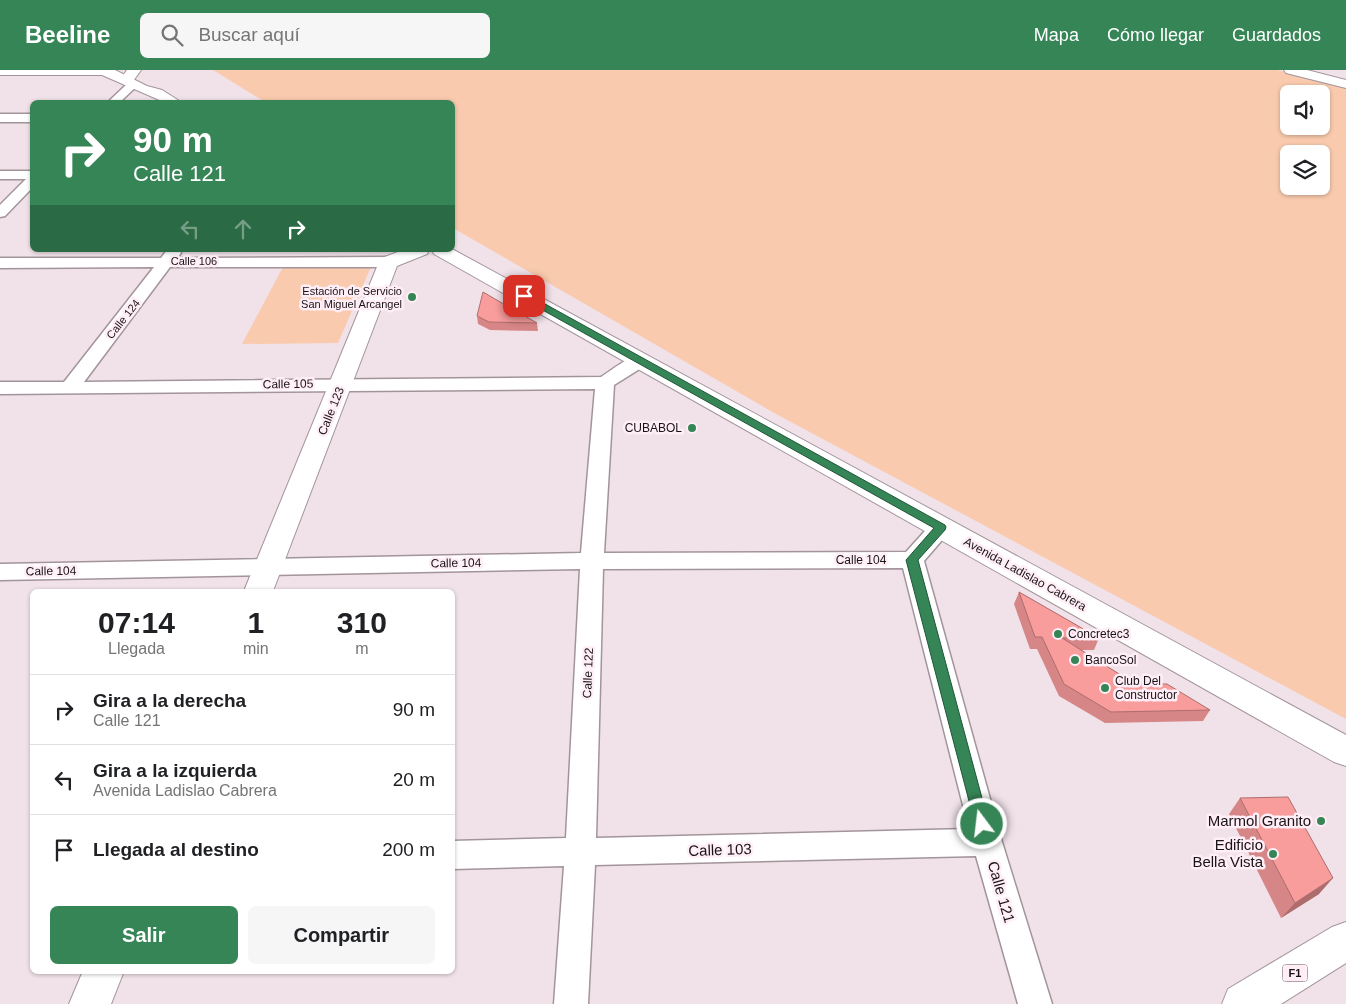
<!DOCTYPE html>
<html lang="es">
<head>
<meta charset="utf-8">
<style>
	:root { --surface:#fff; --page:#f6f6f6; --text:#202124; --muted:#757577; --line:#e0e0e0; --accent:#358556 }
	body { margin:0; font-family:Helvetica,sans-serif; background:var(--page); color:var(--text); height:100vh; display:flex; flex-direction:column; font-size:19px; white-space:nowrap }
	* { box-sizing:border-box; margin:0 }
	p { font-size:16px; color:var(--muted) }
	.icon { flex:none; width:28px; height:28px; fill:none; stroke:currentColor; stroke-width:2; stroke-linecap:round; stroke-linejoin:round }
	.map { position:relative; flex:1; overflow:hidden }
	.details { position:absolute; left:30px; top:519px; width:425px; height:385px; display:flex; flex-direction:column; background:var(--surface); border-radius:8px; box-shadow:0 1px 4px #0004 }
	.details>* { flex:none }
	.hud { position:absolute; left:30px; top:30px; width:425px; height:152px; border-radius:8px; box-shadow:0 1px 4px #0004; background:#358556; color:#fff; overflow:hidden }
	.tools { position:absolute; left:1280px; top:15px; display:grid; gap:10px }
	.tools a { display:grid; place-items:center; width:50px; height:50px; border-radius:8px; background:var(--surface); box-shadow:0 1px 4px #0004; font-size:25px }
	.pin { position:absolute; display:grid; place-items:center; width:42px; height:42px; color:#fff; margin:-21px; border-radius:10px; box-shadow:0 2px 8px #0006 }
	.me { position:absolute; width:55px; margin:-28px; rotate:345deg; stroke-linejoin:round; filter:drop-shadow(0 0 4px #0008) }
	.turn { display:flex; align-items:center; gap:18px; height:105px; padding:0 20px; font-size:22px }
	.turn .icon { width:65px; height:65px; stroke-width:2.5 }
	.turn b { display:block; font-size:35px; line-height:42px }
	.lanes { display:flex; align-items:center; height:48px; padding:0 20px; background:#0003; justify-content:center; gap:25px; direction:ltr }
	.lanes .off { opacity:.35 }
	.eta { display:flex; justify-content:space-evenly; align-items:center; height:85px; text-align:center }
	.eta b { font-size:30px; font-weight:600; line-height:35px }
	.cta { display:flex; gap:10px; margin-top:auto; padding:10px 20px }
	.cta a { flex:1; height:58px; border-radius:8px; background:var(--accent); color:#fff; font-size:20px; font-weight:600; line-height:58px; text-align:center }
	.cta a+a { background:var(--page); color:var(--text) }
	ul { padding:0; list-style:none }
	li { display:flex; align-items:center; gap:15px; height:70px; padding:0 20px; border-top:1px solid var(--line) }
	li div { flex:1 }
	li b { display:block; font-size:19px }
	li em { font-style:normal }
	header { display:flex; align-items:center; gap:30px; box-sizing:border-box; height:70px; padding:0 25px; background:var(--accent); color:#fff }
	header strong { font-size:24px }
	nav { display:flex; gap:28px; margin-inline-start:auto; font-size:18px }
	.search { width:350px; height:45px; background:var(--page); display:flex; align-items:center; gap:12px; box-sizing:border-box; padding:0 18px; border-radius:8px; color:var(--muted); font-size:19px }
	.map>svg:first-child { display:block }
</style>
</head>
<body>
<header>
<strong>Beeline</strong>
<div class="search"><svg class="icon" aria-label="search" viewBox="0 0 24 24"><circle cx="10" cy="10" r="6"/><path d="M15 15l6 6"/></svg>Buscar aquí</div>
<nav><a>Mapa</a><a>Cómo llegar</a><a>Guardados</a></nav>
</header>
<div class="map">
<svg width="1346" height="934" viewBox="0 0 1346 934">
	<rect width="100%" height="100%" fill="#f1e1e9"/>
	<g fill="#f9caad" fill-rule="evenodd">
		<path d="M213,0H1277L1346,17V649L776,344L453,158L452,32H265ZM1289,24H1321V56H1289ZM1289,84H1321V116H1289Z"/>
		<polygon points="283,197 371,197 338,273 242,274"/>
	</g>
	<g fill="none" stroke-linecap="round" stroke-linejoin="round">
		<defs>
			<g id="street">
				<polygon points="132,12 138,15 120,32 108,32 128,13"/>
				<rect x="0" y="44" width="32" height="8"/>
				<polygon points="0,101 32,101 32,118 5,146 0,147 0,135 26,109 0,109"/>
				<path d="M167,180H179L181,183L177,188L389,187L395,189L397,192L395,195L389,197H170L84,312L601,307C614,299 631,283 646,287L649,291L646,295L614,315L604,483L906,482L933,452L941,449L949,452L952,457L949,462L924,491L1002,772L1052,934H1018L976,786L595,795L588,934H554L564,796L452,799V771L566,768L580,499L0,510V494L581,483L595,319L0,324V312H64L154,197L0,198V188H161ZM903,498L969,759L596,768L603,499Z"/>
			</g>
			<g id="secondary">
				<polygon points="1284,0 1307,0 1346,10 1346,18 1286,3"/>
				<polygon points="403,180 429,180 427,184 397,196 273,521 244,521 379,192 382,188"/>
				<polygon points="83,901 124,901 111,934 69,934"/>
			</g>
			<polygon id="primary" points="127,0 141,0 131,14 126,15 119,11"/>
			<g id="highway">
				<polygon points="0,0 115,0 147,16 162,20 181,32 164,32 102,5 0,5"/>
				<polygon points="452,179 1346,665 1346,696 1334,692 434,184 432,180"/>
				<polygon points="1346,852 1346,893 1281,934 1222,934 1228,919 1332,857"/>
			</g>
		</defs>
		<use href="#street" stroke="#a3949b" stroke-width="3"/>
		<use href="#secondary" stroke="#a3949b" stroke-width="2"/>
		<use href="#primary" stroke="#a3949b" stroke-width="2"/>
		<use href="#highway" stroke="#a3949b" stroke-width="2"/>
		<use href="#street" fill="#fff" fill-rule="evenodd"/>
		<use href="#secondary" fill="#fff" fill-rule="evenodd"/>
		<use href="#primary" fill="#fff" fill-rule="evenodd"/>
		<use href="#highway" fill="#fff" fill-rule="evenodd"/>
	</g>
	<g fill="#d68686">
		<polygon points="477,246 537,253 538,261 490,260 478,254"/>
		<polygon points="1019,522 1099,568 1094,580 1081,580 1135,614 1210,640 1203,651 1105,653 1059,626 1037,579 1030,579 1014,534"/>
		<polygon points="1240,728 1319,824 1281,848 1229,744"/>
	</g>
	<polygon fill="#ae6d6d" points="1333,808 1319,824 1281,848 1295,833"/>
	<g fill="#f99c9c" stroke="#ae6d6d">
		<polygon points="483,222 495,229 537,253 489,252 477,246"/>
		<polygon points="1019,522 1099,568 1062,568 1135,614 1167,614 1210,640 1111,642 1064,614 1042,567 1035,567"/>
		<polygon points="1288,727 1333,808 1295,833 1240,728"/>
	</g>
	<polygon fill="#358556" stroke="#225638" points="521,224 527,224 945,455 946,457 945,460 918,490 989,754 987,758 982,760 977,758 975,754 906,490 934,458 521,228"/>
	<g fill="#358556" stroke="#ffeef6" stroke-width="2">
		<circle cx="412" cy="227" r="5"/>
		<circle cx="692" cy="358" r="5"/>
		<circle cx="1058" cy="564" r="5"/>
		<circle cx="1075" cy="590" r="5"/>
		<circle cx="1105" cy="618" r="5"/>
		<circle cx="1321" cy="751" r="5"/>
		<circle cx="1273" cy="784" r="5"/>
	</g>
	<g text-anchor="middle" stroke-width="5" stroke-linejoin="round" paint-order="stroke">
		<g font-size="11" fill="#191417" stroke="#ffeef6">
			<text x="194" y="195">Calle 106</text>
			<text transform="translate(123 249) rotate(-52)" y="4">Calle 124</text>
		</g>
		<g font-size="11" fill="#191417" stroke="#ffeef6" text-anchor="end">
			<text x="402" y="225">Estación de Servicio<tspan x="402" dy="13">San Miguel Arcangel</tspan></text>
		</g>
		<rect fill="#ffeef6" stroke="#5e555a" stroke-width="1" x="1282.5" y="894.5" width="25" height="17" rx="4"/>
		<g font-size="11" font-weight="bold" fill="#191417">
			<text x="1295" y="907">F1</text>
		</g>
		<g font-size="12" fill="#191417" stroke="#ffeef6">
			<text transform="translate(288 314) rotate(-1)" y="4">Calle 105</text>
			<text transform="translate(331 341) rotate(-68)" y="4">Calle 123</text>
			<text x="861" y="494">Calle 104</text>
			<text transform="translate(456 493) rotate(-1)" y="4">Calle 104</text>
			<text transform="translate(51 501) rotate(-1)" y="4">Calle 104</text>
			<text transform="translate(1025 504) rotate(29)" y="4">Avenida Ladislao Cabrera</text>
			<text transform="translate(588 603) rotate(-88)" y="4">Calle 122</text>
		</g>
		<g font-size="12" fill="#191417" stroke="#ffeef6" text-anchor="start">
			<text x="682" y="362" text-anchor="end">CUBABOL</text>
			<text x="1068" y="568">Concretec3</text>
			<text x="1085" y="594">BancoSol</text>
			<text x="1115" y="615">Club Del<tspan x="1115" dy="14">Constructor</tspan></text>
		</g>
		<g font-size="15" fill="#191417" stroke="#ffeef6" text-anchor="end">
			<text x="1311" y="756">Marmol Granito</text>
			<text x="1263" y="780">Edificio<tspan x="1263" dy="17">Bella Vista</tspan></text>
		</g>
		<g font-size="15" fill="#191417" stroke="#ffeef6">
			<text transform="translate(720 780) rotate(-2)" y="5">Calle 103</text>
			<text transform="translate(1001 822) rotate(74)" y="5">Calle 121</text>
		</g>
	</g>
</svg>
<div class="tools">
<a><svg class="icon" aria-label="sound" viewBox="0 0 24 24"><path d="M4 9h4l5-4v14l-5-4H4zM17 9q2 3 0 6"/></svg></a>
<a><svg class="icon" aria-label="layers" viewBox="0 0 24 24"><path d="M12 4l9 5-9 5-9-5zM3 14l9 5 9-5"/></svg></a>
</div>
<div class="pin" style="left:524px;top:226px;background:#d93025"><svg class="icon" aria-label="arrive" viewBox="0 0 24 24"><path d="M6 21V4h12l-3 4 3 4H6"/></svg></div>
<svg class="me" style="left:982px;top:754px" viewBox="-20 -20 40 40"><circle r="17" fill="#358556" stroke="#fff" stroke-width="3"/><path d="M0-11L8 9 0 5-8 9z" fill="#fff"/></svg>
<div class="hud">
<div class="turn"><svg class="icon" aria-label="right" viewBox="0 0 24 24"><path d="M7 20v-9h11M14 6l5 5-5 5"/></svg><div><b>90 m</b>Calle 121</div></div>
<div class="lanes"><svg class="icon off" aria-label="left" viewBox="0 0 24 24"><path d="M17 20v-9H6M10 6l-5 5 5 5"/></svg><svg class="icon off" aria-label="ahead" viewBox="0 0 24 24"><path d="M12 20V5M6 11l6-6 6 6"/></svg><svg class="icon" aria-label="right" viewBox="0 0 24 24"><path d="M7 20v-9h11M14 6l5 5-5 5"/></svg></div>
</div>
<section class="details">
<div class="eta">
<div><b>07:14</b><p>Llegada</p></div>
<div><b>1</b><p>min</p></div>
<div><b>310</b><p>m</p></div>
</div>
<ul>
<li><svg class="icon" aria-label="right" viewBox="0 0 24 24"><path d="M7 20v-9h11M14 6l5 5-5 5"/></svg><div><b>Gira a la derecha</b><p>Calle 121</p></div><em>90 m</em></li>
<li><svg class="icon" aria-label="left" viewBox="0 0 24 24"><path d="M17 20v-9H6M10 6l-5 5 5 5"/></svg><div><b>Gira a la izquierda</b><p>Avenida Ladislao Cabrera</p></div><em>20 m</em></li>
<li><svg class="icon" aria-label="arrive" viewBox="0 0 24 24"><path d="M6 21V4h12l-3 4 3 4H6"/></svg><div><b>Llegada al destino</b></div><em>200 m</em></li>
</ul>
<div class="cta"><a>Salir</a><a>Compartir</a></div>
</section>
</div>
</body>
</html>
